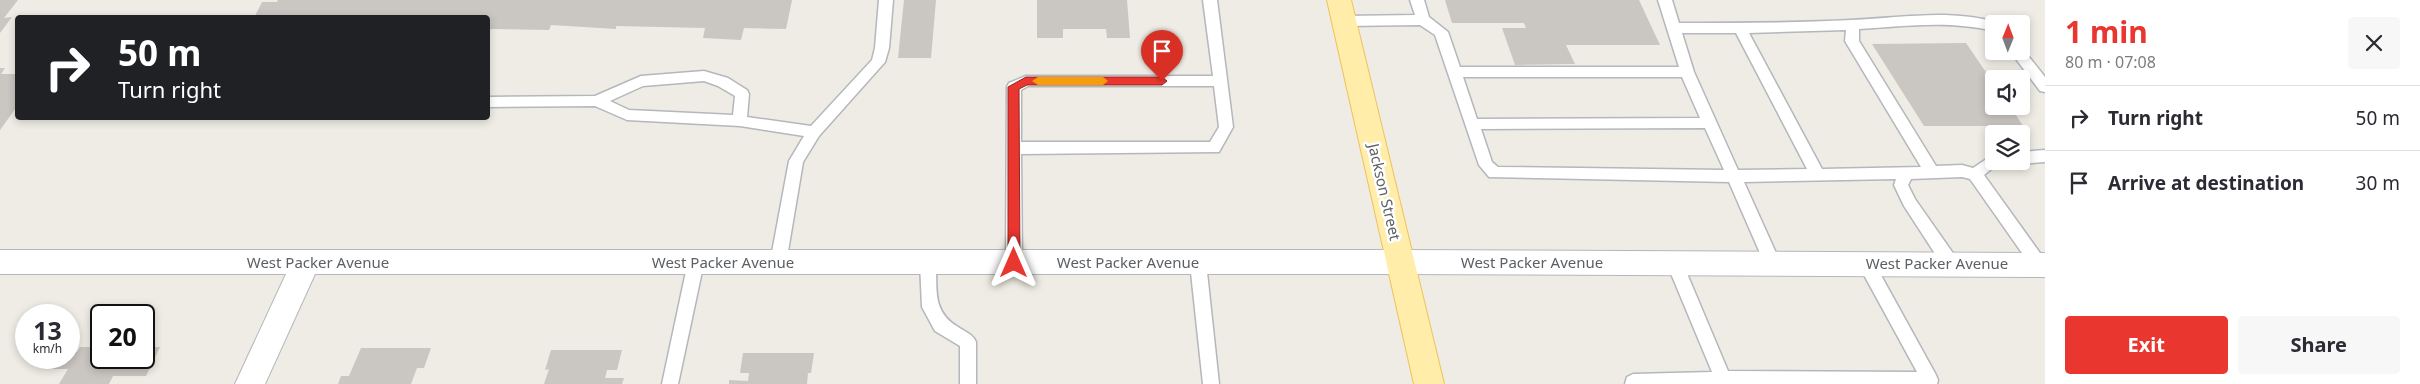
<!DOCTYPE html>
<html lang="en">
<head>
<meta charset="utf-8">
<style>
	:root { --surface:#fff; --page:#f7f7f7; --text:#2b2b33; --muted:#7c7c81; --line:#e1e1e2; --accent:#e9362f }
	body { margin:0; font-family:"Noto Sans",sans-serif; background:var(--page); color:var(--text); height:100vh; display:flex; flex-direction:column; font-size:19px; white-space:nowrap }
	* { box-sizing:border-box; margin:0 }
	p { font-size:16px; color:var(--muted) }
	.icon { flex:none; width:28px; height:28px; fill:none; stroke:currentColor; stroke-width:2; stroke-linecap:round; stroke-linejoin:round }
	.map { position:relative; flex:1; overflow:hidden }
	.sheet { display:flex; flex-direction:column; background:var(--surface); width:375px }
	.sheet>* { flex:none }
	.guide { position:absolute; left:15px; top:15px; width:475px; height:105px; border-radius:5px; box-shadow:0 2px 8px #0003; background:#202124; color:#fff; overflow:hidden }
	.needle { width:32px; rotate:1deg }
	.controls { position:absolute; left:1985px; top:15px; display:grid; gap:10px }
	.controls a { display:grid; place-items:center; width:45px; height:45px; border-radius:5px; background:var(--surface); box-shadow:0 2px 8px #0003; font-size:25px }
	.speed { position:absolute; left:15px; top:304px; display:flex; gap:10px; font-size:25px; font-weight:700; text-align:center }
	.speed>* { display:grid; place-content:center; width:65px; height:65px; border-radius:50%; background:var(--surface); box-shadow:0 2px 8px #0003; line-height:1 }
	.speed small { font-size:12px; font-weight:400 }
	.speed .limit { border:2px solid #111; border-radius:8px; background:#fff; color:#111 }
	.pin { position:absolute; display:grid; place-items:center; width:42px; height:42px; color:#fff; margin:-51px -21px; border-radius:50% 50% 50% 0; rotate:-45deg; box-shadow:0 0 5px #0007 }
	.pin .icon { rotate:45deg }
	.me { position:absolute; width:55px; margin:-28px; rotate:0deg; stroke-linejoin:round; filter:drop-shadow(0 0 4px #0008) }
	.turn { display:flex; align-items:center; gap:18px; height:105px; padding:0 20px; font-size:22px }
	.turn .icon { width:65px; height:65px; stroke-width:2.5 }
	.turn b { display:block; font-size:35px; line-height:42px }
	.round { display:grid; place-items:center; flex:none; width:52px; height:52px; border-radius:5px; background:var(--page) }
	.head { display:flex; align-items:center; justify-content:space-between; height:85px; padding:0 20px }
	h1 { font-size:30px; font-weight:700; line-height:38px; color:var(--accent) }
	.primary-button { display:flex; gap:10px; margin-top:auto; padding:10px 20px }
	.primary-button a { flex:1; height:58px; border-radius:5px; background:var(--accent); color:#fff; font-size:20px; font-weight:700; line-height:58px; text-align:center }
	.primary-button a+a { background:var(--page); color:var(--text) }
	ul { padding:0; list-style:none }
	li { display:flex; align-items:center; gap:15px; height:65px; padding:0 20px; border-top:1px solid var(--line) }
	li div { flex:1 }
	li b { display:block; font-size:19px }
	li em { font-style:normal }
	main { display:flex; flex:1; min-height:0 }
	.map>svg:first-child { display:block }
</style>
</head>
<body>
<main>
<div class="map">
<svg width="2045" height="384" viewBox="0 0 2045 384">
	<rect width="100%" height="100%" fill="#eeece4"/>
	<g fill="#cac6c1">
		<polygon points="0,0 18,0 4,18 12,17 0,33"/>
		<polygon points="278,0 792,0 786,29 744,28 741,40 703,38 705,28 616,26 616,29 551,25 549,30 488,29 488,18 254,18 262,2 277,2"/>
		<polygon points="904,0 936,0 931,58 898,58"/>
		<polygon points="1037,0 1127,0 1130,38 1107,38 1106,29 1063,29 1063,38 1037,38"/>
		<polygon points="1445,0 1639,0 1660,45 1566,45 1575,64 1515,65 1502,28 1526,28 1524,23 1452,23"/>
		<polygon points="1966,43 1994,84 1994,106 2010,106 2023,126 1924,126 1872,44"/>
		<polygon points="0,68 5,68 1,74 18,74 18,105 0,130"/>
		<polygon points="80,347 101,347 101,358 144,358 144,347 160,347 146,376 113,376 109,384 59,384 68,369 52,369 58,358 69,358 69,352 77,352"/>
		<polygon points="361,348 431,348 424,368 417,368 411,384 338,384 341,376 349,376"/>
		<polygon points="551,350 622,350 617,370 607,370 605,378 624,378 622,384 544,384 549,369 545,370"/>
		<polygon points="743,353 814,353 811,373 808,373 807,384 729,384 729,380 748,381 749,373 740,373"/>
	</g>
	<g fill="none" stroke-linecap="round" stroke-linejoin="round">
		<defs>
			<g id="service">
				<path d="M879,0H893L889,48L885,62L819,136L803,162L786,263L784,268L778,270L772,268L770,263L789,161L804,136L740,126L627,120L595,106L488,107V97L595,96L641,76L704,71L728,78L747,90L749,94L747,117L811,126L872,60L875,48ZM704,81L718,86L735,96L733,115L629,110L610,101L643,86Z"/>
				<path d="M1203,0H1217L1233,127L1219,152L1021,154L1022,263L1020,268L1014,270L1008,268L1006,263L1007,87L1009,83L1026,76H1213ZM1028,86H1214L1219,127L1210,142H1021V90Z"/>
				<path d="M1410,0H1424L1429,17L1448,32L1460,67H1679L1658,0H1672L1679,23C1736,23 1793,23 1851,20C1901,18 1950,8 1999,23L1994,24V31C1949,20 1905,26 1859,29V41L1936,166L1962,165L1973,168L1994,154V161H2001L1984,175L2045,260V270L2040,272L2034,270L1970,179L1962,177L1911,179L1908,185L1915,199L1957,259L1959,264L1957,269L1951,271L1945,269L1904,206L1894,185L1896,179L1744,182L1781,264L1779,269L1773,271L1767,269L1729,182L1489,177L1479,165L1435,35L1420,25L1345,26L1338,21L1345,16L1415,15ZM1846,30L1845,41L1921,167L1822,169L1749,33ZM1682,33H1736L1807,169L1738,170L1694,72ZM1463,77H1682L1700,118L1477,119ZM1705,128L1724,170L1498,167L1492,162L1481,129Z"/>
				<polygon points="2022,48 2045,77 2045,92 2040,91 2010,51 2021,51"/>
				<polygon points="2045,150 2045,162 2021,164 2015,161 2021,161 2021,152"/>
				<polygon points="696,255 702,257 704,262 678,384 662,384 688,262 690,257"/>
				<path d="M928,256L934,258L936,263C937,289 932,312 958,327C965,332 973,334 976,342V384H960V346L935,331L922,307L920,263L922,258Z"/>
				<polygon points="1198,256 1204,258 1206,263 1219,384 1203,384 1190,263 1192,258"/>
				<polygon points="1675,257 1681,259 1683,264 1728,371 1917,372 1858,264 1860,259 1866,257 1872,259 1936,375 1938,380 1937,384 1625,384 1627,377 1633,374 1712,372 1667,264 1669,259"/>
			</g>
			<polygon id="minor" points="0,250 1399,250 2045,253 2045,277 1399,274 315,274 265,384 235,384 286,274 0,274"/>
			<polygon id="primary" points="1327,0 1351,0 1444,384 1414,384"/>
		</defs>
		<use href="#service" stroke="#b4b7bb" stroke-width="3"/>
		<use href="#minor" stroke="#b4b7bb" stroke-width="2"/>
		<use href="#primary" stroke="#f1c15a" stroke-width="2"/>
		<use href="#service" fill="#fff" fill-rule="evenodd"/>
		<use href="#minor" fill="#fff" fill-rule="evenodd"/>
		<use href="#primary" fill="#ffeda9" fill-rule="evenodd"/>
	</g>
	<polygon fill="#e9362f" stroke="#97231f" points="1026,77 1162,77 1167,81 1162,85 1027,85 1019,89 1020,263 1014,268 1008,263 1008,87"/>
	<polygon fill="#f59e0b" points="1038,77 1103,77 1108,81 1103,85 1038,85 1032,81"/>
	<g text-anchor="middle" stroke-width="5" stroke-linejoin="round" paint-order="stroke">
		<g font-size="15" fill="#5c6064" stroke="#fff">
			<text transform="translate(1384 192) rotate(77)" y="5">Jackson Street</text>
			<text x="318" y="268">West Packer Avenue</text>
			<text x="723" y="268">West Packer Avenue</text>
			<text x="1128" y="268">West Packer Avenue</text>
			<text x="1532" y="268">West Packer Avenue</text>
			<text x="1937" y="269">West Packer Avenue</text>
		</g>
	</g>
</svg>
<div class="controls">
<a><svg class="needle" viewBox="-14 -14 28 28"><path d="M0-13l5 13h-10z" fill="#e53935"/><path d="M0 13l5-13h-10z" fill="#7c7c81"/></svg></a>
<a><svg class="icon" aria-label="sound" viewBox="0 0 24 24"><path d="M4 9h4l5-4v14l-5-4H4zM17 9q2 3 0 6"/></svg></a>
<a><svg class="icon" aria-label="layers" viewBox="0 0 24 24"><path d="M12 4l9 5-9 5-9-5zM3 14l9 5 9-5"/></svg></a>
</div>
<div class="speed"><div>13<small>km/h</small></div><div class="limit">20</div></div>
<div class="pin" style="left:1162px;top:81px;background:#d93025"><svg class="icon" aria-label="arrive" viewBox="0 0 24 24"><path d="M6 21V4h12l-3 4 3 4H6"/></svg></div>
<svg class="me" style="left:1014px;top:263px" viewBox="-20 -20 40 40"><path d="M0-17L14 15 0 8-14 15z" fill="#e9362f" stroke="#fff" stroke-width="4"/></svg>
<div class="guide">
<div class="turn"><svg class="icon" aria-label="right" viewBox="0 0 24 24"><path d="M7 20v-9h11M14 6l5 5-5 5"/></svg><div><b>50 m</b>Turn right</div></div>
</div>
</div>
<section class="sheet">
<div class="head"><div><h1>1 min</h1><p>80 m · 07:08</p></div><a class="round"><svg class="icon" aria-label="close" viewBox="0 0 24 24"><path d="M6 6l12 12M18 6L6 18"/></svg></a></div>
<ul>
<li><svg class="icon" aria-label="right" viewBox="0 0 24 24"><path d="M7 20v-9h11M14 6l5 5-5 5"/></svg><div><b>Turn right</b></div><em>50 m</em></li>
<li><svg class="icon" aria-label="arrive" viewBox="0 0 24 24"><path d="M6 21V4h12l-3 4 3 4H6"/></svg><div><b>Arrive at destination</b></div><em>30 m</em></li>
</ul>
<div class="primary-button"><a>Exit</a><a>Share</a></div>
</section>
</main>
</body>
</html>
